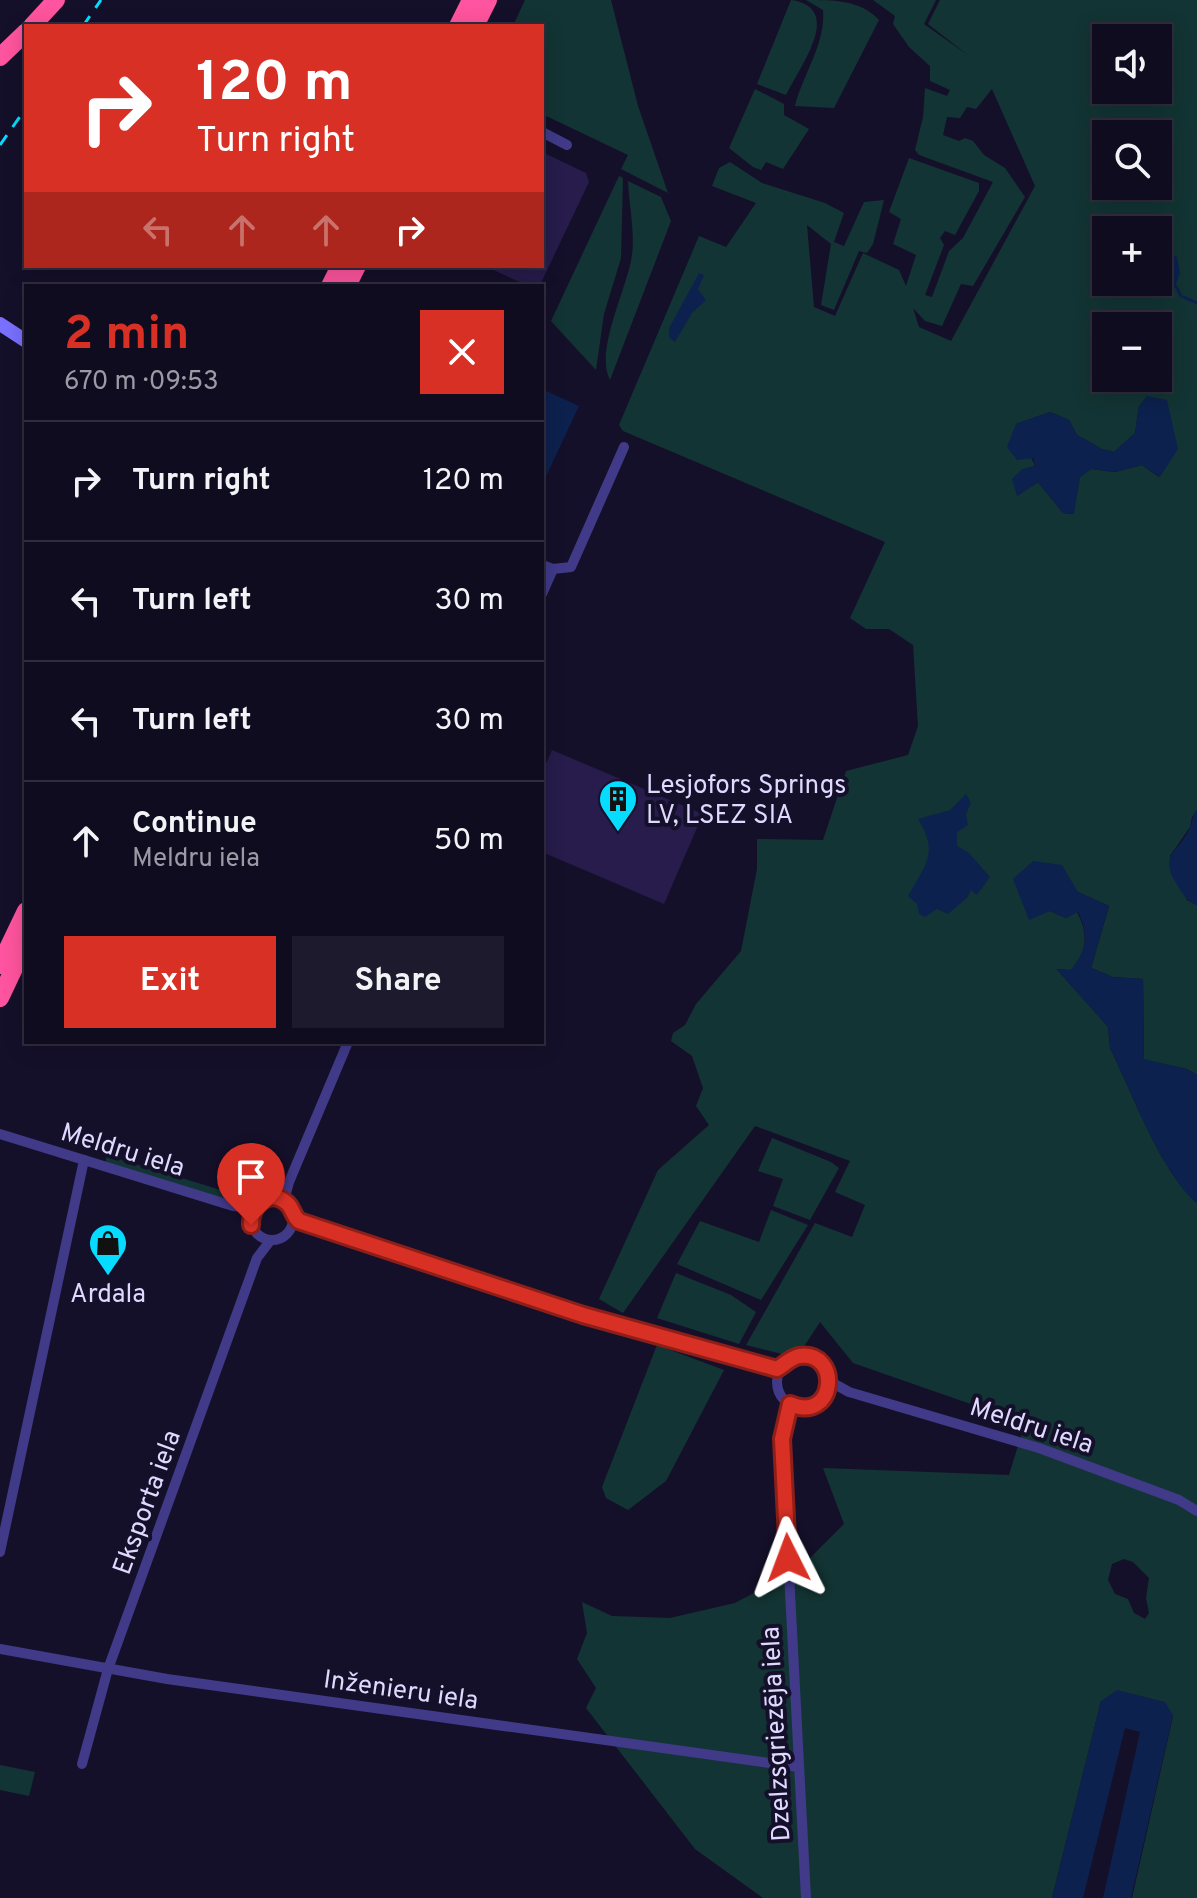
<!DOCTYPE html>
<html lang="en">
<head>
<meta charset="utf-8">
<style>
	:root { --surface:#100c20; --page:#1e1a2d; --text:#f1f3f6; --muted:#9c9ba5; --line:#302c3e; --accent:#d93025 }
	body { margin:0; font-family:Overpass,sans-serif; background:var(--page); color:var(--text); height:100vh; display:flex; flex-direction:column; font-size:30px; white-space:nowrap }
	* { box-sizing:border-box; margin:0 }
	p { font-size:26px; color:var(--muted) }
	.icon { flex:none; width:44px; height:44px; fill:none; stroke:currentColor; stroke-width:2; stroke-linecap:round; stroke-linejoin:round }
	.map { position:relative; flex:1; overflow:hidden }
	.side { position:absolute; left:24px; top:284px; width:520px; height:760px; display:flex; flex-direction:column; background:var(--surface); border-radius:0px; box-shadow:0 4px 20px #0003,0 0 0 2px var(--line) }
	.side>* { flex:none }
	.banner { position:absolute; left:24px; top:24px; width:520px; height:244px; border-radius:0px; box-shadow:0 4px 20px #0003,0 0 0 2px var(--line); background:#d93025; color:#fff; overflow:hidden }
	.tools { position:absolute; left:1092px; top:24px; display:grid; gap:16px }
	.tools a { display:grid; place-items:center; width:80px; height:80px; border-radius:0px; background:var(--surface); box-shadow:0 4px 20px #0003,0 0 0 2px var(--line); font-size:40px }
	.pin { position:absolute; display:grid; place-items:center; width:68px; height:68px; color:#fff; margin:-82px -34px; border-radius:50% 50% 50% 0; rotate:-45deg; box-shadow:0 0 8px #0007 }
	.pin .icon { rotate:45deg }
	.me { position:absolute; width:88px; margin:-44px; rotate:357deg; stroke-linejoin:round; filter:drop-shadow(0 0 6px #0008) }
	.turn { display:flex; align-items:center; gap:28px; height:168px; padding:0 40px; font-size:36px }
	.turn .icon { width:104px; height:104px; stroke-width:2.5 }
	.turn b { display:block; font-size:56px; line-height:68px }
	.lanes { display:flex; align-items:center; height:76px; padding:0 40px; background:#0003; justify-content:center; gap:40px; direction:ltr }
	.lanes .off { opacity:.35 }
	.round { display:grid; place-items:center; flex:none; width:84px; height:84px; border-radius:0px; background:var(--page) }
	.head { display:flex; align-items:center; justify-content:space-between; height:136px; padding:0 40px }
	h1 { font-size:48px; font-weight:700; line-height:60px; color:var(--accent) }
	.cta { display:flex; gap:16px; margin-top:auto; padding:16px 40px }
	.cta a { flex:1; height:92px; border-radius:0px; background:var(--accent); color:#fff; font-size:32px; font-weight:700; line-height:92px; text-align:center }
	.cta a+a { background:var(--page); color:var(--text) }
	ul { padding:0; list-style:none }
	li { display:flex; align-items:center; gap:24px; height:120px; padding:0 40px; border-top:2px solid var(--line) }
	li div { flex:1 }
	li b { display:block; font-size:30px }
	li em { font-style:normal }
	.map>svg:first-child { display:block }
</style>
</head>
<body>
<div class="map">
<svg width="1197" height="1898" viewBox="0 0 1197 1898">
	<rect width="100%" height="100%" fill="#15102a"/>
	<g fill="#133434" fill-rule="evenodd">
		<polygon points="525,0 611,0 638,106 668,193 621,169 628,155 542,114 542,26 513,26"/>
		<path d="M791,0C845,8 800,66 786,95L757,84Z"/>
		<path d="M806,0C834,0 861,0 879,20L834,108L795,106C803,74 826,43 823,10Z"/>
		<path d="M873,0H936L924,24L969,56L928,24L940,0H1197V810L1192,817L1190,827L1170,856L1187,900L1197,905V1075L1187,1069L1144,1060L1143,979L1113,977L1091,968L1109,906L1078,892L1050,911L1066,918L1077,912C1089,935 1087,951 1071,970L1057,969L1108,1027L1110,1048C1132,1092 1161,1173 1197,1203V1898H1132L1173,1716L1101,1701L1052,1898H763L695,1849L586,1708L596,1688L577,1659L587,1633L582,1602L612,1616L670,1618L735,1603L799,1569L844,1524L823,1468L1009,1475L1025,1423L853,1363L820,1322L805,1345L786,1355L746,1345L815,1223L852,1237L865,1205L835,1192L850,1161L755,1126L623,1313L599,1299L658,1170L709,1125L696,1106L703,1088L692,1056L671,1041L673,1033L685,1025L696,1004L741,951L757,869V839L823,840L846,771L908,755L918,726L913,645L889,629H866L850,618L885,542L623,431L619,425L699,236L726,247L756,203L712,186L719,168L730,162L762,183L825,203L844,213L834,242L844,246L864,202L884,200L873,244L867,253L859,251L834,310L821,305L831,244L807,225L814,307L835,316L863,253L899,270L906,286L916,255L893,244L901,219L889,212L909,158L979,183V191L955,235L945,231L940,238L944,245L925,295L932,297L949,251L963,238L993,182L919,155L915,150L923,117L925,88L947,96L950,90L930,81V66L909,47L893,24L895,16ZM1106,38H1158V90H1106ZM992,89L1035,186L951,341L919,327L913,308L925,321L942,326L961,284L973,286L1025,197L1005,168L984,155L973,141L965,138L959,141L943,135L947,117L960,118L967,107L976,109ZM1106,134H1158V186H1106ZM1106,230H1158V258L1174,289C1163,293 1149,290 1142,282H1106ZM1106,326H1158V378H1106ZM1139,406L1159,477L1142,465L1115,472L1091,469L1080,477L1073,514L1063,513L1038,482L1017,496L1021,470L1035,466L1016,424L1050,412L1069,420L1077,435L1102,449L1114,452L1135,433ZM1124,1559L1133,1562L1149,1578L1146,1598L1149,1613L1145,1619L1134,1613L1128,1599L1115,1594L1108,1580L1112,1564Z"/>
		<polygon points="755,89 784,104 784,115 809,129 783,169 766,162 761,170 753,167 729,148"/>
		<polygon points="619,176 623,178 621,258 604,314 596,370 551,321"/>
		<path d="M628,181L661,197L671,221L610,380C594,351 628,287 632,255C635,232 629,204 628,181Z"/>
		<polygon points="772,1138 831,1162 839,1168 810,1220 773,1206 783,1179 758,1171"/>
		<polygon points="106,1155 234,1194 223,1198 106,1163"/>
		<polygon points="771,1210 808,1225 761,1300 677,1264 700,1221 759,1242"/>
		<polygon points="676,1273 731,1295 756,1312 739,1344 657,1318"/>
		<polygon points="657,1345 724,1370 666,1481 628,1510 606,1498 602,1487"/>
		<polygon points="0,1765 35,1772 29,1796 0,1790"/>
	</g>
	<g fill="#0c214d">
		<path d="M1167,253L1177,257L1180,273L1174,289C1164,293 1149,290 1142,282H1158V258Z"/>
		<polygon points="699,273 704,275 698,289 706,300 692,313 675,342 669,337 669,328"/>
		<polygon points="542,389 579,406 542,485"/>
		<polygon points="1147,396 1167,400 1178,449 1160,477 1142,465 1115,472 1091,469 1080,477 1074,514 1063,513 1038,482 1017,496 1012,479 1021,470 1035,466 1033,458 1017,460 1007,447 1016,424 1050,412 1069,420 1077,435 1102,449 1114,452 1135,433 1139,406"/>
		<path d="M966,794L971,803L966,814L968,825L957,832V846L969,853L990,877L977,895L971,890L967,898L948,914L937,909L925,917L919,914L917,904L908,896C926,864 939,853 918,819L950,810Z"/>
		<path d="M1197,810V905C1185,900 1182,893 1176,883C1158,853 1181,851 1190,827C1193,820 1192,816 1197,810Z"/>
		<path d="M1033,861L1062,865L1078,892L1109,906L1091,968L1113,977L1143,979L1144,1059L1187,1069L1197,1075V1203C1161,1173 1132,1092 1110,1048L1108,1027L1056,969L1071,970C1087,951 1089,935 1078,912L1066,918L1050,911L1029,920L1013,879Z"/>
		<polygon points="1117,1690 1165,1702 1173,1715 1131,1898 1103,1898 1140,1732 1125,1728 1083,1898 1052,1898 1101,1701"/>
	</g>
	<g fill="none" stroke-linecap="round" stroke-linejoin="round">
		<polyline stroke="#0c214d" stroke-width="3" points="1176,286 1181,296 1197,303"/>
	</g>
	<g fill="#271c4b">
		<polygon points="542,152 586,173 589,182 540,285 528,286 485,266 542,266"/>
		<polygon points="552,750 703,814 664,904 542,852 542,773"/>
	</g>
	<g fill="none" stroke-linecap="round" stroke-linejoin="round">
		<g stroke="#403a89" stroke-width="10">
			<polyline points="542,132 567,145"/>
			<polyline points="542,565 553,569 571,567 624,447"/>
			<polyline points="542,594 553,569"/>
			<polyline points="0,1134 233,1206 254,1208"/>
			<circle cx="272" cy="1219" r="21"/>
			<polyline points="287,1203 285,1197 289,1182 348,1042"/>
			<polyline points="294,1216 316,1227 583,1315 781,1368"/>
			<circle cx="803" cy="1382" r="26"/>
			<polyline points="829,1381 849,1392 1039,1448 1179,1500 1197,1511"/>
			<polyline points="790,1404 782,1439 806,1898"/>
			<polyline points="0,1552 84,1160"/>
			<polyline points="0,1649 167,1679 798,1767"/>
			<polyline points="82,1764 108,1669 257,1258 270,1241"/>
		</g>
		<polyline stroke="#7970ff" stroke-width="14" points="0,324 26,341"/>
		<g stroke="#ff549f" stroke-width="18">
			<polyline points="32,26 56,0"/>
			<polyline points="458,26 471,0"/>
			<polyline points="475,26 488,0"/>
			<polyline points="0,57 26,32"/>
			<polyline points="330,286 340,266"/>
			<polyline points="347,286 357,266"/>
			<polyline points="0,965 26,911"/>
			<polyline points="0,998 26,943"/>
		</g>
		<g stroke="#05dcff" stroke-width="3" stroke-dasharray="12 10" stroke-linecap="butt">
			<polyline points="83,26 101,0"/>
			<polyline points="0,145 26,108"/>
		</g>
	</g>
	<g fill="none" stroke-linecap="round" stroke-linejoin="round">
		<defs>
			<path id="route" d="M251,1225C250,1205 270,1187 288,1204C293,1209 293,1216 299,1221L583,1315L777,1369C784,1365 790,1358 799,1356C842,1350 836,1424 790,1404L782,1439L788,1558"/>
		</defs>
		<use href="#route" stroke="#8d1f18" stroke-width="20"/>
		<use href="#route" stroke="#d93025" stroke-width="14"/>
	</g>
	<defs>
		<symbol id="building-pin" viewBox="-11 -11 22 30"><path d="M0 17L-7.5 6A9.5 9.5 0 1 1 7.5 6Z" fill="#05dcff" stroke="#15102a"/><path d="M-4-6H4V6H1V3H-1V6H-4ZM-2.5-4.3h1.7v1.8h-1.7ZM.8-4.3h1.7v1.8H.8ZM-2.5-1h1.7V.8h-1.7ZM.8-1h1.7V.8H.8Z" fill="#111"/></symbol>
		<symbol id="shop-pin" viewBox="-11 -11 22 30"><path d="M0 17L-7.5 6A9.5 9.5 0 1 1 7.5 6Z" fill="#05dcff" stroke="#15102a"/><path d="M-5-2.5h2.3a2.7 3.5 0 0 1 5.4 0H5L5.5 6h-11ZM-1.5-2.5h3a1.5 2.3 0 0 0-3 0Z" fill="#111"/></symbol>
	</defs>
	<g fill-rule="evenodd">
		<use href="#building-pin" x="596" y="777" width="44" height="60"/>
		<use href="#shop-pin" x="86" y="1221" width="44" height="60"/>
	</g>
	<g text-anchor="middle" stroke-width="8" stroke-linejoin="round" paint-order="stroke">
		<g font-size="26" fill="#dfd9ff" stroke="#15102a" text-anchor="start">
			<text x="646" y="793">Lesjofors Springs<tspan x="646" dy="30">LV, LSEZ SIA</tspan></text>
			<text x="108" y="1302" text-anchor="middle">Ardala</text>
		</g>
		<g font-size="26" fill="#dfd9ff" stroke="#15102a">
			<text transform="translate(123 1149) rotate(17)" y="9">Meldru iela</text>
			<text transform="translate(1032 1425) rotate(18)" y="9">Meldru iela</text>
			<text transform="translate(146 1502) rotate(-70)" y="9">Eksporta iela</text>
			<text transform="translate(401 1689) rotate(8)" y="9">Inženieru iela</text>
			<text transform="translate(775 1734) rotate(-93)" y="9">Dzelzsgriezēja iela</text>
		</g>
	</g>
</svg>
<div class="tools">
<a><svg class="icon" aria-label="sound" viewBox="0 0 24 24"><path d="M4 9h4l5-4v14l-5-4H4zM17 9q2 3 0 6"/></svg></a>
<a><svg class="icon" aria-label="search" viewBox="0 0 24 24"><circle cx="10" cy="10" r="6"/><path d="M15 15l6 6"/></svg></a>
<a>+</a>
<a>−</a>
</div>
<div class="pin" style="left:251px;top:1225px;background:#d93025"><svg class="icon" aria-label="arrive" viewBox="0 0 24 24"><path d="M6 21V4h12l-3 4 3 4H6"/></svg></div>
<svg class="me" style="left:788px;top:1558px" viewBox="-20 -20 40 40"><path d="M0-17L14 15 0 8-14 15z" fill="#d93025" stroke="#fff" stroke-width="4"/></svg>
<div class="banner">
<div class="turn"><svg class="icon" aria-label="right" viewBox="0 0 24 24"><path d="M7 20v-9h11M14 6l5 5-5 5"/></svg><div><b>120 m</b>Turn right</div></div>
<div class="lanes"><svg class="icon off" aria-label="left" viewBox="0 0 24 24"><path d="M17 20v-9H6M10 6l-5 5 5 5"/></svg><svg class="icon off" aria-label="ahead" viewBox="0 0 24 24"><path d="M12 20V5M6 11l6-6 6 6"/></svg><svg class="icon off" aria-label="ahead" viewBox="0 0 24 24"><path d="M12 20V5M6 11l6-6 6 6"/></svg><svg class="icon" aria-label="right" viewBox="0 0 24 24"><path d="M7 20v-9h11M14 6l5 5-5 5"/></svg></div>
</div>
<section class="side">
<div class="head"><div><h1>2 min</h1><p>670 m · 09:53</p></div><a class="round" style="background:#d93025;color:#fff"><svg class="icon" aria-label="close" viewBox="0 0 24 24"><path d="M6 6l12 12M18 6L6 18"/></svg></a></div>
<ul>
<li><svg class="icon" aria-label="right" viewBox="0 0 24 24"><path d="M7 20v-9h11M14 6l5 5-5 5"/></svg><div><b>Turn right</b></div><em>120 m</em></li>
<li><svg class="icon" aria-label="left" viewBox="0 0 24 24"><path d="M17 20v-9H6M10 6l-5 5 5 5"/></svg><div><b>Turn left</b></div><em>30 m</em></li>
<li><svg class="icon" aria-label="left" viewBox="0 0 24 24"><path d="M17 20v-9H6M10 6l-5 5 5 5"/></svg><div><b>Turn left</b></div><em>30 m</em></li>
<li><svg class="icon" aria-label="ahead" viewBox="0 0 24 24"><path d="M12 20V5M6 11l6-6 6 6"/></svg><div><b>Continue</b><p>Meldru iela</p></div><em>50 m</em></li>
</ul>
<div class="cta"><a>Exit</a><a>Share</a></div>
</section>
</div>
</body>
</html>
